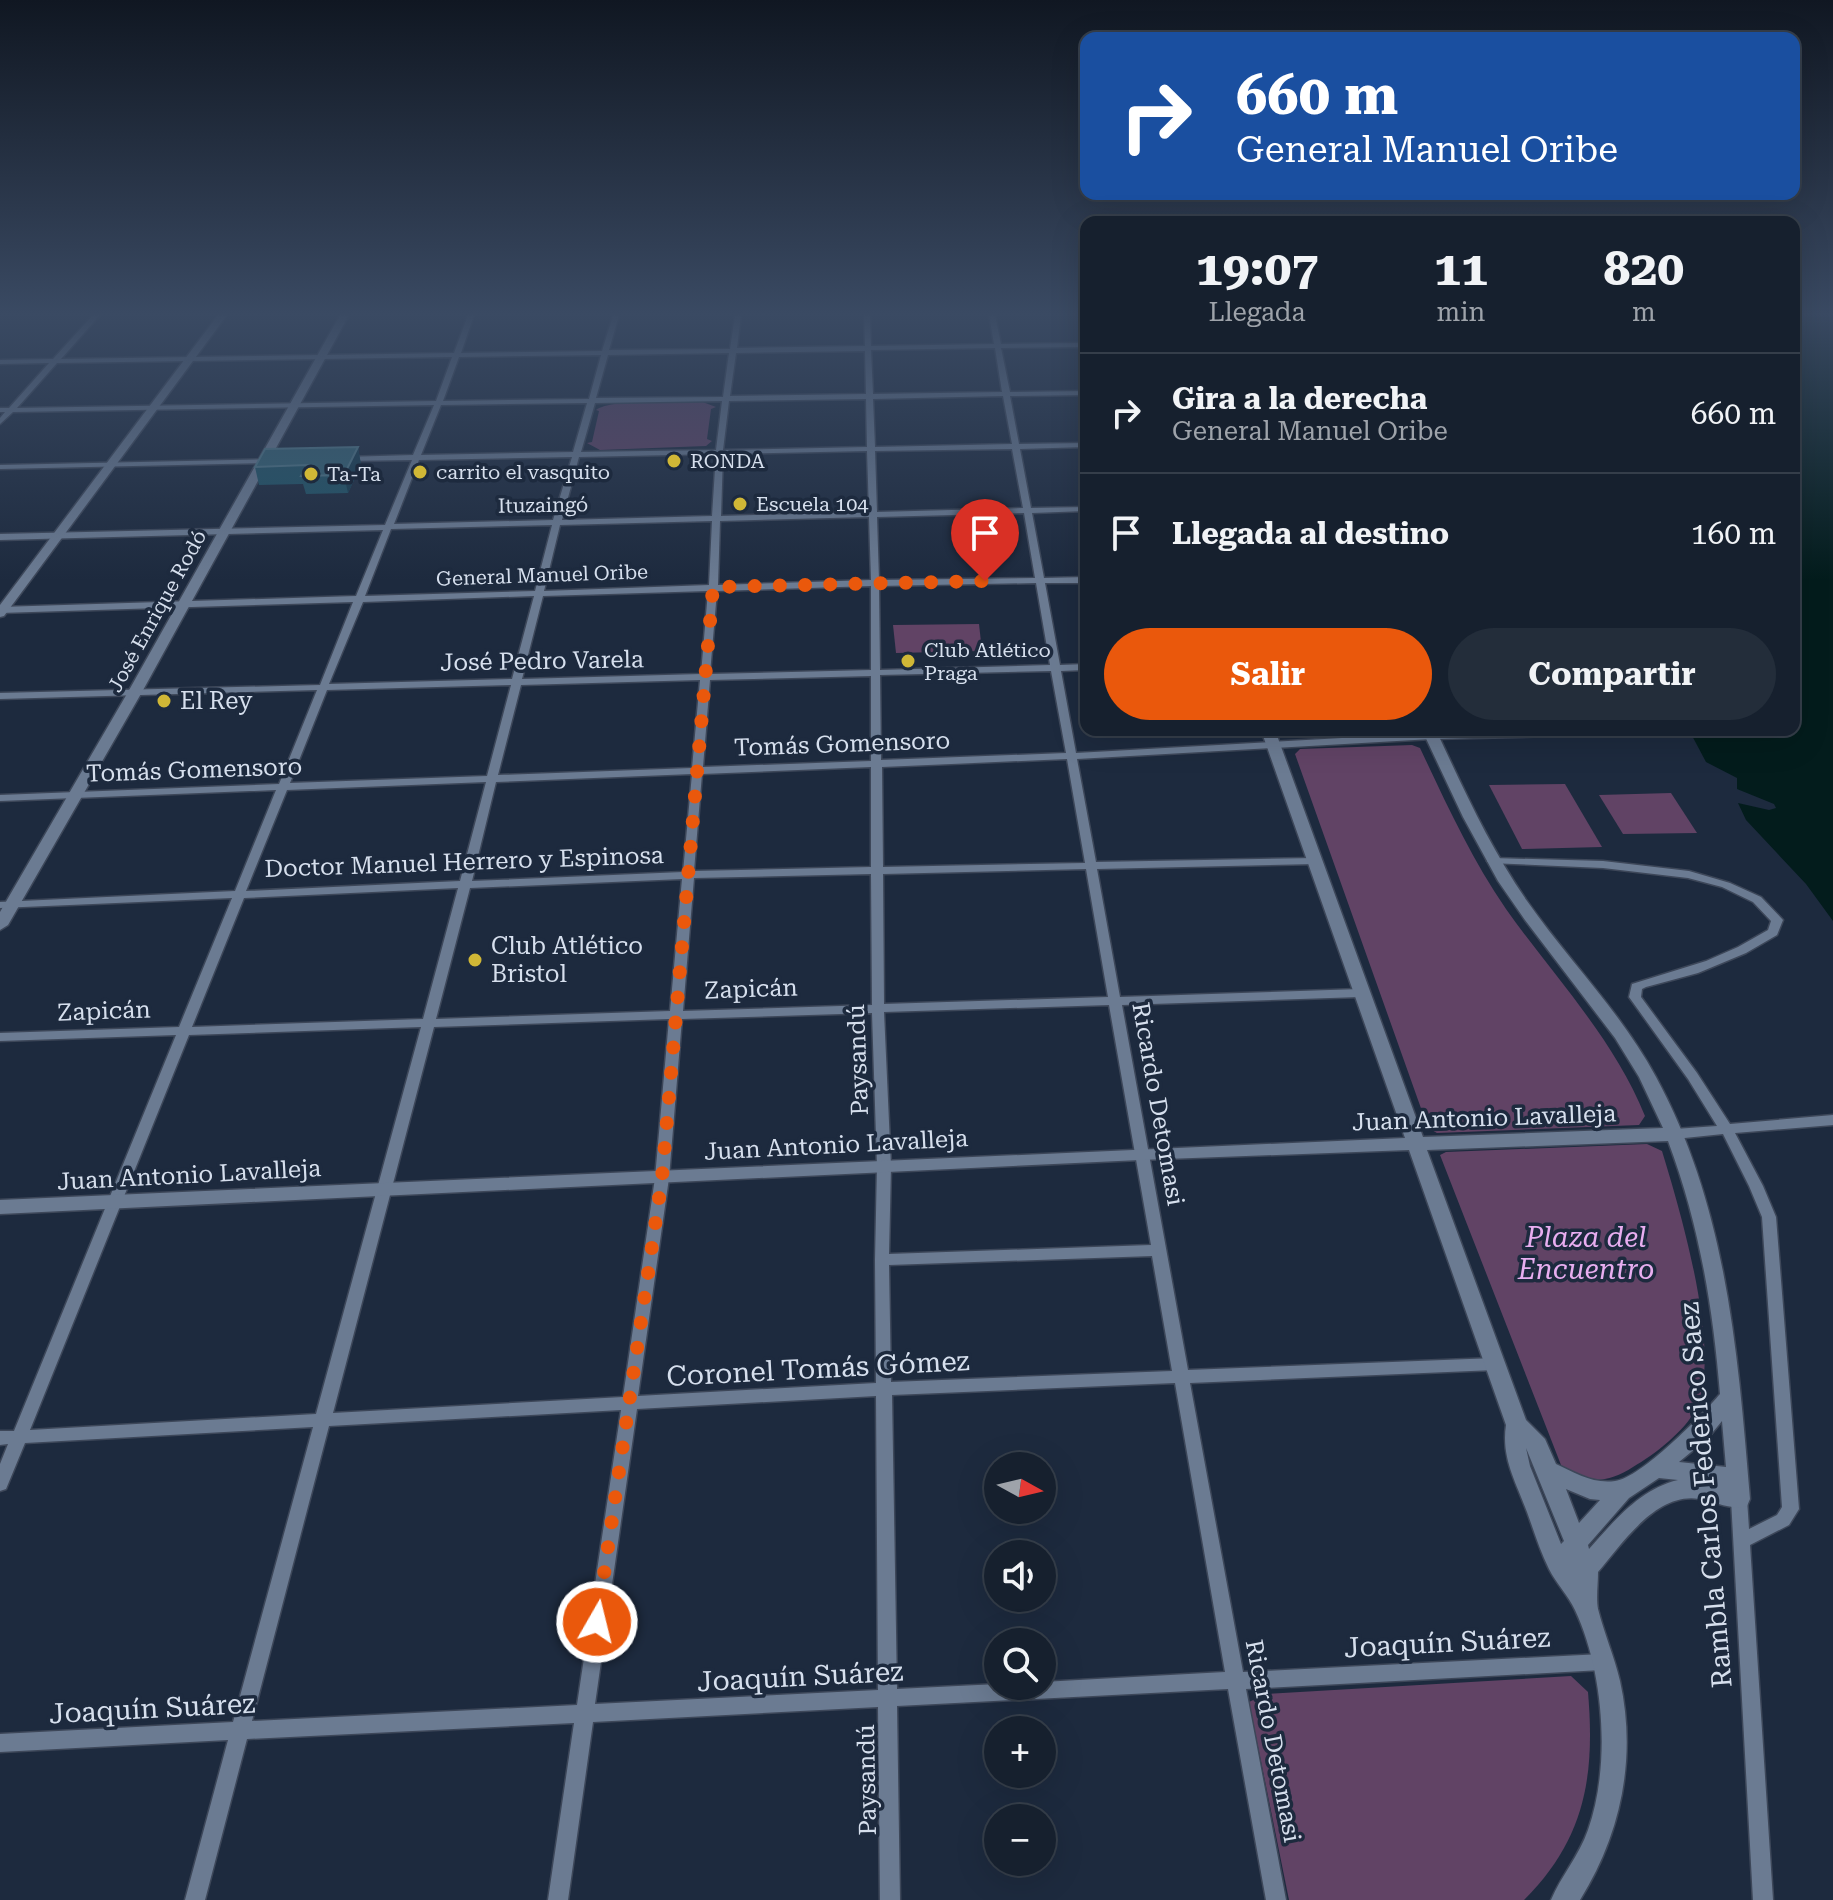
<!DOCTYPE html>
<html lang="es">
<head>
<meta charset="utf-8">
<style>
	:root { --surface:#16202e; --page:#232d3a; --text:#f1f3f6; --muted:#9ea3aa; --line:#353e4a; --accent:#ea580c }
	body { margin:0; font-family:"Roboto Serif",serif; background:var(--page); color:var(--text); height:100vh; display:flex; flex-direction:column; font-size:30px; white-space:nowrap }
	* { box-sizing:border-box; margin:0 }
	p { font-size:26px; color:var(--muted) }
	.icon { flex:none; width:44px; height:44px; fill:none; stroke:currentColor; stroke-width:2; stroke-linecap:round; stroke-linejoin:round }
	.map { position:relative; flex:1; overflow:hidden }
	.details { position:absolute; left:1080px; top:216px; width:720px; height:520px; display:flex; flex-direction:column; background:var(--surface); border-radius:16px; box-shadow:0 8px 32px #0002,0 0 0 2px var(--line) }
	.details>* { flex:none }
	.guide { position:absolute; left:1080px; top:32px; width:720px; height:168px; border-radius:16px; box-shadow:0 8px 32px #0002,0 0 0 2px var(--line); background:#1a4fa0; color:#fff; overflow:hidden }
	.needle { width:52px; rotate:98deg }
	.buttons { position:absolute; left:984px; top:1452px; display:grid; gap:16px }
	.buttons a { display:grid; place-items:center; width:72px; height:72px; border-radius:50%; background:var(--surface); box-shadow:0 8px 32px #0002,0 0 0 2px var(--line); font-size:40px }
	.pin { position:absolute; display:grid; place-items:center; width:68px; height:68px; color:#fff; margin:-82px -34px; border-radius:50% 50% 50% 0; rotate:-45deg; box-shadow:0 0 8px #0007 }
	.pin .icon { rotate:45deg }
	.me { position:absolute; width:88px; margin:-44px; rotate:8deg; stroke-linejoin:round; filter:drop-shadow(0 0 6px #0008) }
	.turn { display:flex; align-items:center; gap:28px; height:168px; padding:0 24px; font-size:36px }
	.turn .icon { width:104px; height:104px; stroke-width:2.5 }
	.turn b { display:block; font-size:56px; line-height:68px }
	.eta { display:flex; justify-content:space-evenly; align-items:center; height:136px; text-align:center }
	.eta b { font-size:48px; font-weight:700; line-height:56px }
	.button { display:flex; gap:16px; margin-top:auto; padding:16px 24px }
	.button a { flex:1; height:92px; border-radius:48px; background:var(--accent); color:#fff; font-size:32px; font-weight:700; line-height:92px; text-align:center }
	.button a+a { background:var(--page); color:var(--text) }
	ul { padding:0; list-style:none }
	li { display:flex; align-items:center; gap:24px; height:120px; padding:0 24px; border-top:2px solid var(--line) }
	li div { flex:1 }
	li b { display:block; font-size:30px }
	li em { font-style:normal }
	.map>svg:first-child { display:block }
</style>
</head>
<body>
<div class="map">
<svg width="1833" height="1900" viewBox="0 0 1833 1900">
	<rect width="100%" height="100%" fill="#1d2a3e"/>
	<g fill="#614365">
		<path d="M700,401L716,407L711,409L707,439L712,441L706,446L600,450L587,443L592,442L599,411L596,410C614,397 674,406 700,401Z"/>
		<polygon points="979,624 982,651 896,653 893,625"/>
		<path d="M1412,745L1420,748C1446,803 1471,858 1506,909C1554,977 1613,1037 1645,1116L1639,1125L1437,1133L1428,1128L1295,754L1300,749Z"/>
		<polygon points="1565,784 1602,847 1522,849 1489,785"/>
		<polygon points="1671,793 1697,833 1623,834 1599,795"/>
		<path d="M1647,1144L1662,1151C1680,1210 1723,1353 1696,1409C1685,1431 1654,1455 1633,1467C1608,1483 1584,1486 1561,1465L1440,1155L1446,1152Z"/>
		<path d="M1571,1676L1588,1692C1595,1775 1586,1838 1524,1900H1289L1249,1702L1266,1694Z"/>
	</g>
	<polygon fill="#031c1c" points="1794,315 1833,315 1833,921 1806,884 1746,820 1738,803 1769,810 1776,808 1774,804 1737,789 1737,778 1706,762 1689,730 1794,730"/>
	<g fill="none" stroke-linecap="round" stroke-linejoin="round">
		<defs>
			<g id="minor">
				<path d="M93,315H100L61,359L454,353L468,315H474L461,353L602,351L613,315H619L609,350L730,349L735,315H741L737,348L865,346L864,315H870L871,346L994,344L989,315H995L1001,344L1086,343V347L1001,348L1010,392L1086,391V395L1010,396L1019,444L1086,443V447L1020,449L1031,508L1086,507V511L1032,513L1044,578L1086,577V583H1045L1060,665L1086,664V670L1061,671L1076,753L1432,733L1640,730V733L1636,734L1432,739L1077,759L1096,862L1315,858L1321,861L1315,864L1097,869L1120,997L1360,989L1366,993L1360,997L1122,1005L1188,1370L1495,1358L1500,1360L1503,1364L1500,1368L1495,1370L1190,1383L1243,1672L1602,1654L1608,1656L1611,1662L1608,1668L1602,1670L1246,1689L1286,1900H1266L1228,1689L897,1706L900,1900H880L878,1707L593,1722L568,1900H548L574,1723L247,1739L205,1900H185L228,1740L0,1752V1734L233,1722L313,1427L25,1443L6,1489L0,1491V1464L8,1444L0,1445V1431H14L176,1035L0,1041V1033L179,1027L232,898L0,908V902L235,891L276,790L0,801V795L279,784L317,690L0,699V693L320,685L353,602L0,613V607L356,596L383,530L0,540V534L385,525L412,460L345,461L341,459L345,457L413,455L434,405L13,412L0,424V418L5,412H0V408H9L49,363L0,364V360L53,359ZM995,348L1002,392L873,394L871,350ZM865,351L866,394L730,396L736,353ZM729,353L723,397L596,398L608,355ZM601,355L589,399L443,401L459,357ZM452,357L436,401L17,408L57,363ZM1003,396L1012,444L875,447L873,399ZM866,399L867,447L723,450L729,401ZM722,401L716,450L581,452L595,403ZM587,403L573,452L421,455L441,405ZM1012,449L1023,508L877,512L875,451ZM867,451L869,512L721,516L723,454ZM716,454L712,516L562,520L579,457ZM572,457L553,520L394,524L419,460ZM1024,513L1035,578L879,580L877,517ZM869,517L871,580L718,585L720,521ZM712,521L709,585L544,591L560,525ZM552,525L535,591L365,596L391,529ZM1036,583L1050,665L880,670L879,586ZM871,586V670L710,674L717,591ZM708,591L701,674L522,679L543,596ZM534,596L512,679L329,684L363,602ZM1051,671L1066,753L881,760L880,675ZM871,676V761L703,767L710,680ZM700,680L692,768L498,775L521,685ZM511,685L487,776L290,783L327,690ZM1067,759L1085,863L883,867L882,767ZM871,767V867L694,871L702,774ZM692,774L683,872L472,881L496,782ZM486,782L460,881L246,891L287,790ZM1086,869L1108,997L884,1004L883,874ZM871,874L872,1005L683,1011L694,878ZM682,879L670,1011L436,1019L470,888ZM458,888L423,1019L192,1027L244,898ZM1109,1005L1151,1245L889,1254L891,1166L884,1012ZM872,1013L877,1166L875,1260L876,1383L638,1396L669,1178L682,1019ZM669,1019L655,1178L623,1397L333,1413L434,1027ZM421,1027L316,1414L30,1430L189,1035ZM1152,1256L1172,1371L891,1382L889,1265ZM1175,1383L1225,1672L1042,1682V1686H998V1684L897,1689L892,1395ZM876,1396L878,1690L595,1704L637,1409ZM621,1410L577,1705L252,1721L329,1426Z"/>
				<polygon points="274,459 275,461 271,463 0,469 0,465"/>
				<polygon points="1493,858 1603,861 1689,871 1730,883 1761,897 1783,920 1777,935 1746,953 1698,973 1646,987 1642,989 1641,997 1697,1073 1730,1124 1833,1115 1833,1125 1735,1133 1763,1186 1776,1217 1799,1509 1789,1525 1750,1545 1773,1900 1753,1900 1731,1499 1733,1494 1739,1492 1745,1494 1747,1499 1749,1529 1777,1515 1782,1507 1762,1217 1749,1186 1723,1134 1675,1139 1670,1137 1668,1134 1670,1131 1675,1129 1717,1126 1688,1079 1629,997 1632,984 1706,961 1738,947 1768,930 1771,921 1753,902 1722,887 1688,878 1603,868 1489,863 1487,861 1489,859"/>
			</g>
			<g id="tertiary">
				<polygon points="218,315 227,315 4,616 0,617 0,605"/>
				<polygon points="340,315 349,315 142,692 8,925 0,930 0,912 128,692"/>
				<path d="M1261,730H1275L1423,1137L1663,1128L1639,1077L1615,1038L1525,920L1498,881L1463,817L1422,730H1436C1463,788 1490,848 1527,901C1569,961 1621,1012 1656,1077C1727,1208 1738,1354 1750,1499L1747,1506C1732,1511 1714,1501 1699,1499C1656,1492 1622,1544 1598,1572C1598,1584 1596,1598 1598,1609C1604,1633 1614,1656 1620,1681C1637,1758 1621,1834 1580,1900H1551C1561,1876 1579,1856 1588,1830C1611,1765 1604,1672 1575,1610C1568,1595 1556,1583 1549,1569C1540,1551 1534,1531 1527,1512C1516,1482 1501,1458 1506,1425L1409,1150L1140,1160L0,1214V1200L1405,1138ZM1668,1141C1699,1223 1713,1307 1720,1394C1702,1415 1641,1478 1615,1481C1593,1484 1575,1473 1556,1464L1545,1439L1526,1420L1427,1150ZM1722,1421L1726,1467L1679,1462L1708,1438ZM1526,1448L1564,1541L1561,1544L1530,1466ZM1659,1478L1678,1480C1640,1489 1614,1521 1589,1549L1588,1545L1629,1498ZM1566,1489L1590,1499L1600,1500L1579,1523Z"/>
			</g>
		</defs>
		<use href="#minor" stroke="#3d4759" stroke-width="3"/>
		<use href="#tertiary" stroke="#3d4759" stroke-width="3"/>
		<use href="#minor" fill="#6b7b92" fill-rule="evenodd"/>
		<use href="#tertiary" fill="#6b7b92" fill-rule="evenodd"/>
	</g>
	<polygon fill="#215467" points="358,447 361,465 348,493 306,494 303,484 259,485 255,467"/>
	<polygon fill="#173d51" points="358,447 361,465 348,493 344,475"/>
	<polygon fill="#346375" stroke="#4e7788" stroke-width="2" points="358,447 344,475 301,476 307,465 255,467 265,449"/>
	<linearGradient id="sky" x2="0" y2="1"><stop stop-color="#101722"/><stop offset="0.54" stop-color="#3a4a63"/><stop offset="1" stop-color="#3a4a63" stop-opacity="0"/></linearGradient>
	<rect width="1833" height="581" fill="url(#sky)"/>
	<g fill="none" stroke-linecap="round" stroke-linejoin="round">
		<polyline stroke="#ea580c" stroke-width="14" stroke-dasharray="0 25.2" points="597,1622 662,1178 713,587 985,581"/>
	</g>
	<g fill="#d0b736" stroke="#1d2a3e" stroke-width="3">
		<circle cx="674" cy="461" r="8"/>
		<circle cx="420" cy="472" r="8"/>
		<circle cx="311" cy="474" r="8"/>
		<circle cx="740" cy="504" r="8"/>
		<circle cx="908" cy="661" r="8"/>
		<circle cx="164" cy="701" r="8"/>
		<circle cx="475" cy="960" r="8"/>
	</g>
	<g text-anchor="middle" stroke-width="7" stroke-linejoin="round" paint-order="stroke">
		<g font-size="20" fill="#d6dfed" stroke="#1d2a3e" text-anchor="start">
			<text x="690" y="468">RONDA</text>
			<text x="436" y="479">carrito el vasquito</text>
			<text x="327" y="481">Ta-Ta</text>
			<text x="756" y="511">Escuela 104</text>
			<text x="924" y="657">Club Atlético<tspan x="924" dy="23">Praga</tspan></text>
		</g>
		<g font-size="20" fill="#d6dfed" stroke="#1d2a3e">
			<text transform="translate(543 505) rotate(-1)" y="7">Ituzaingó</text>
			<text transform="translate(542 575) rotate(-2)" y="7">General Manuel Oribe</text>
			<text transform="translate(157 611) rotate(-61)" y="7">José Enrique Rodó</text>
		</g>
		<g font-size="24" fill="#d6dfed" stroke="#1d2a3e">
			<text transform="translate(542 661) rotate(-1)" y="8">José Pedro Varela</text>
			<text transform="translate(842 744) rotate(-2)" y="8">Tomás Gomensoro</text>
			<text transform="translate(194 770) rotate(-2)" y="8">Tomás Gomensoro</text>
			<text transform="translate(464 862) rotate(-2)" y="8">Doctor Manuel Herrero y Espinosa</text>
			<text transform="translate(751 989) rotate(-2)" y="8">Zapicán</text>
			<text transform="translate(104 1011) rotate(-2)" y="8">Zapicán</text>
			<text transform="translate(858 1060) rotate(-92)" y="8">Paysandú</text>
			<text transform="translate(1158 1104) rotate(80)" y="8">Ricardo Detomasi</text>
			<text transform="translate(1484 1118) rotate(-2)" y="8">Juan Antonio Lavalleja</text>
			<text transform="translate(836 1145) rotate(-3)" y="8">Juan Antonio Lavalleja</text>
			<text transform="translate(189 1175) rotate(-3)" y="8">Juan Antonio Lavalleja</text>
			<text transform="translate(1273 1741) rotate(79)" y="8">Ricardo Detomasi</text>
			<text transform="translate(867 1780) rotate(-91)" y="8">Paysandú</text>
		</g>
		<g font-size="24" fill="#d6dfed" stroke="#1d2a3e" text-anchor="start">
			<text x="180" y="709">El Rey</text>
			<text x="491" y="954">Club Atlético<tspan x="491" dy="28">Bristol</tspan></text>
		</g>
		<g font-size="28" font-style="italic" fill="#e8aef0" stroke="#1d2a3e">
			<text x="1586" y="1247">Plaza del<tspan x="1586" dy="32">Encuentro</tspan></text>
		</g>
		<g font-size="28" fill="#d6dfed" stroke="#1d2a3e">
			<text transform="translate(818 1368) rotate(-3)" y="10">Coronel Tomás Gómez</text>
			<text transform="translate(1705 1495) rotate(-95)" y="10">Rambla Carlos Federico Saez</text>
			<text transform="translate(1447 1642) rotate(-3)" y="10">Joaquín Suárez</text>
			<text transform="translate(800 1676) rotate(-3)" y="10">Joaquín Suárez</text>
			<text transform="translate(152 1708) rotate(-3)" y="10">Joaquín Suárez</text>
		</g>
	</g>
</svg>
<div class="buttons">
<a><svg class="needle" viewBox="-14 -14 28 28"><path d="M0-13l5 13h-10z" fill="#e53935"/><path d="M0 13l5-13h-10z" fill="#9ea3aa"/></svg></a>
<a><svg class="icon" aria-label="sound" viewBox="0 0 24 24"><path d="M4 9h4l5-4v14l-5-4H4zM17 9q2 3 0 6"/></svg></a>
<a><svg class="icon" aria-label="search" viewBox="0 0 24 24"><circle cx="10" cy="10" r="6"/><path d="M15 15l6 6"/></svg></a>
<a>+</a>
<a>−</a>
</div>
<div class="pin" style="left:985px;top:581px;background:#d93025"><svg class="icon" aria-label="arrive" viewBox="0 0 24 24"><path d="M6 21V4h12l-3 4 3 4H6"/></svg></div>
<svg class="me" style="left:597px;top:1622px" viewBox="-20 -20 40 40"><circle r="17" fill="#ea580c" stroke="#fff" stroke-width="3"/><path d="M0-11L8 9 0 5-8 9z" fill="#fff"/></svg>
<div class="guide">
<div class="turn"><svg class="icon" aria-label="right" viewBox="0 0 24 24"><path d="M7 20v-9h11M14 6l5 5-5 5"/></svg><div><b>660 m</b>General Manuel Oribe</div></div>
</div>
<section class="details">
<div class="eta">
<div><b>19:07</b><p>Llegada</p></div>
<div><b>11</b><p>min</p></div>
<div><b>820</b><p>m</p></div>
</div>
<ul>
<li><svg class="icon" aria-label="right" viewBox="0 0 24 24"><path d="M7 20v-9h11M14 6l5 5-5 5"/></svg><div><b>Gira a la derecha</b><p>General Manuel Oribe</p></div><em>660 m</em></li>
<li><svg class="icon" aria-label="arrive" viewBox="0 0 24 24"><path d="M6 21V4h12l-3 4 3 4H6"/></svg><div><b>Llegada al destino</b></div><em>160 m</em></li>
</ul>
<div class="button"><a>Salir</a><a>Compartir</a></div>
</section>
</div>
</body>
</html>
